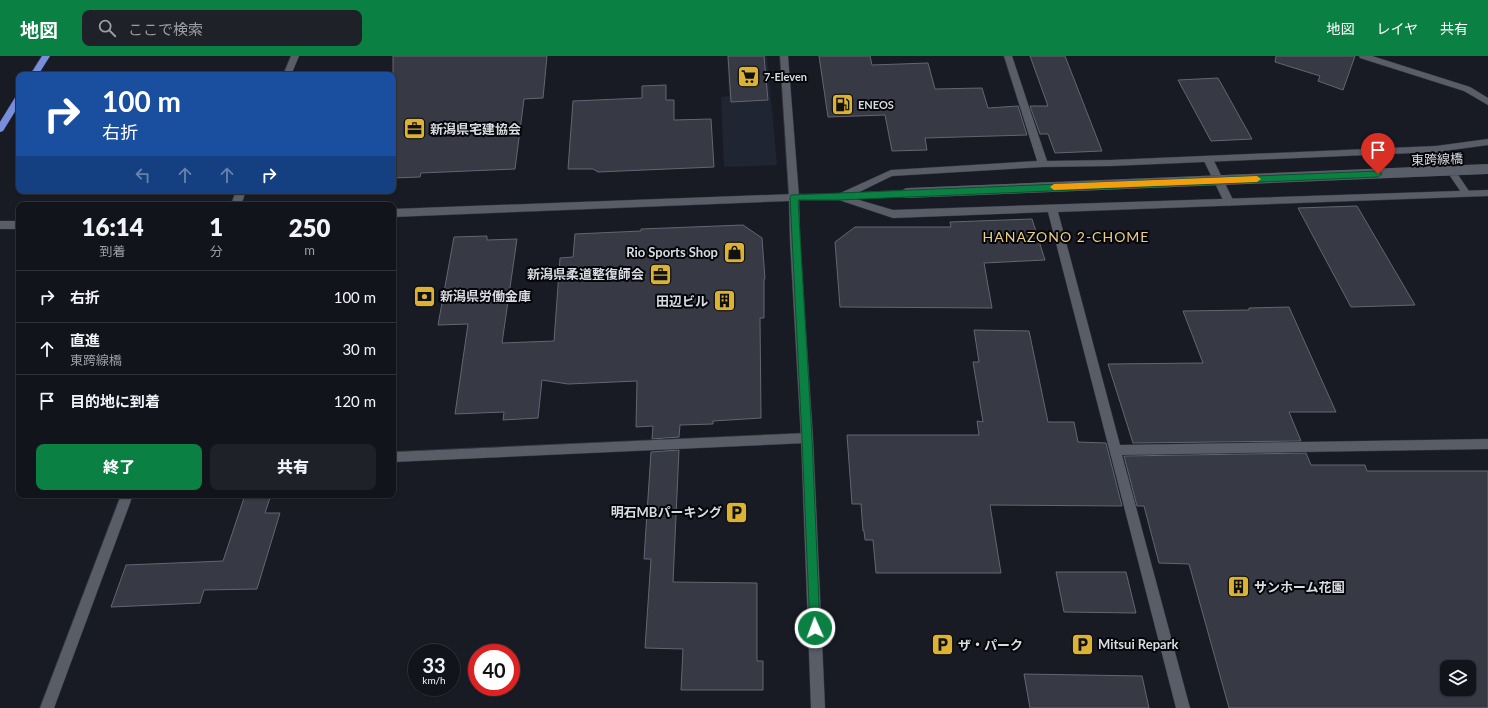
<!DOCTYPE html>
<html lang="ja">
<head>
<meta charset="utf-8">
<style>
	:root { --surface:#12141b; --page:#1f2128; --text:#f1f3f6; --muted:#9c9ea3; --line:#31333a; --accent:#0b8043 }
	body { margin:0; font-family:Lato,"Noto Sans JP",sans-serif; background:var(--page); color:var(--text); height:100vh; display:flex; flex-direction:column; font-size:15px; white-space:nowrap }
	* { box-sizing:border-box; margin:0 }
	p { font-size:13px; color:var(--muted) }
	.icon { flex:none; width:22px; height:22px; fill:none; stroke:currentColor; stroke-width:2; stroke-linecap:round; stroke-linejoin:round }
	.map { position:relative; flex:1; overflow:hidden }
	.drawer { position:absolute; left:16px; top:146px; width:380px; height:296px; display:flex; flex-direction:column; background:var(--surface); border-radius:8px; box-shadow:0 1px 3px #0004,0 0 0 1px var(--line) }
	.drawer>* { flex:none }
	.hud { position:absolute; left:16px; top:16px; width:380px; height:122px; border-radius:8px; box-shadow:0 1px 3px #0004,0 0 0 1px var(--line); background:#1a4fa0; color:#fff; overflow:hidden }
	.buttons { position:absolute; left:1440px; top:604px; display:grid; gap:8px }
	.buttons a { display:grid; place-items:center; width:36px; height:36px; border-radius:8px; background:var(--surface); box-shadow:0 1px 3px #0004,0 0 0 1px var(--line); font-size:20px }
	.speed { position:absolute; left:408px; top:588px; display:flex; gap:8px; font-size:20px; font-weight:700; text-align:center }
	.speed>* { display:grid; place-content:center; width:52px; height:52px; border-radius:50%; background:var(--surface); box-shadow:0 1px 3px #0004,0 0 0 1px var(--line); line-height:1 }
	.speed small { font-size:10px; font-weight:400 }
	.speed .limit { border:6px solid #d22; background:#fff; color:#111 }
	.pin { position:absolute; display:grid; place-items:center; width:34px; height:34px; color:#fff; margin:-41px -17px; border-radius:50% 50% 50% 0; rotate:-45deg; box-shadow:0 0 4px #0007 }
	.pin .icon { rotate:45deg }
	.me { position:absolute; width:44px; margin:-22px; rotate:358deg; stroke-linejoin:round; filter:drop-shadow(0 0 3px #0008) }
	.turn { display:flex; align-items:center; gap:14px; height:84px; padding:0 20px; font-size:18px }
	.turn .icon { width:52px; height:52px; stroke-width:2.5 }
	.turn b { display:block; font-size:28px; line-height:34px }
	.lanes { display:flex; align-items:center; height:38px; padding:0 20px; background:#0003; justify-content:center; gap:20px; direction:ltr }
	.lanes .off { opacity:.35 }
	.eta { display:flex; justify-content:space-evenly; align-items:center; height:68px; text-align:center }
	.eta b { font-size:24px; font-weight:800; line-height:28px }
	.cta { display:flex; gap:8px; margin-top:auto; padding:8px 20px }
	.cta a { flex:1; height:46px; border-radius:8px; background:var(--accent); color:#fff; font-size:16px; font-weight:800; line-height:46px; text-align:center }
	.cta a+a { background:var(--page); color:var(--text) }
	ul { padding:0; list-style:none }
	li { display:flex; align-items:center; gap:12px; height:52px; padding:0 20px; border-top:1px solid var(--line) }
	li div { flex:1 }
	li b { display:block; font-size:15px }
	li em { font-style:normal }
	header { display:flex; align-items:center; gap:24px; box-sizing:border-box; height:56px; padding:0 20px; background:var(--accent); color:#fff }
	header strong { font-size:19px }
	nav { display:flex; gap:22px; margin-inline-start:auto; font-size:14px }
	.search { width:280px; height:36px; background:var(--page); display:flex; align-items:center; gap:10px; box-sizing:border-box; padding:0 14px; border-radius:8px; color:var(--muted); font-size:15px }
	.map>svg:first-child { display:block }
</style>
</head>
<body>
<header>
<strong>地図</strong>
<div class="search"><svg class="icon" aria-label="search" viewBox="0 0 24 24"><circle cx="10" cy="10" r="6"/><path d="M15 15l6 6"/></svg>ここで検索</div>
<nav><a>地図</a><a>レイヤ</a><a>共有</a></nav>
</header>
<div class="map">
<svg width="1488" height="652" viewBox="0 0 1488 652">
	<rect width="100%" height="100%" fill="#181b24"/>
	<polygon fill="#202533" points="727,0 767,0 777,109 724,111 721,41 729,40"/>
	<g fill="#373a45" stroke="#626672" fill-rule="evenodd">
		<polygon points="393,0 547,0 543,42 524,43 515,113 421,117 420,121 393,122"/>
		<polygon points="728,0 764,0 768,44 731,46"/>
		<polygon points="819,0 870,0 872,9 928,7 935,33 982,32 988,52 1018,50 1027,79 925,82 927,94 892,95 885,59 828,61"/>
		<polygon points="1030,0 1065,0 1102,95 1055,97 1048,78 1040,78 1030,50 1048,50"/>
		<polygon points="1276,0 1355,0 1343,34 1318,25 1320,20 1275,6"/>
		<polygon points="1218,22 1252,83 1211,85 1178,24"/>
		<polygon points="666,29 666,44 674,44 674,64 711,63 714,111 598,116 593,113 568,113 573,45 642,42 642,30"/>
		<polygon points="1357,150 1415,249 1351,251 1298,152"/>
		<polygon points="1032,163 1045,204 984,207 992,252 840,251 835,186 855,171 951,171 950,166"/>
		<polygon points="743,169 762,182 765,223 764,223 764,262 760,262 761,362 713,365 713,368 680,369 679,381 652,383 653,370 636,371 637,325 568,328 542,324 538,362 503,364 504,356 455,358 468,268 438,269 454,181 487,180 487,184 517,183 502,287 554,285 560,202 573,201 575,178 641,175 641,173"/>
		<polygon points="1289,251 1336,356 1289,356 1301,385 1133,387 1108,308 1203,307 1183,255 1249,254 1249,252"/>
		<polygon points="974,274 1029,275 1048,366 1074,366 1078,386 1106,387 1122,450 990,449 1001,517 876,517 873,484 865,484 864,475 863,475 861,448 852,448 847,379 979,379 977,365 983,366 973,306 979,306"/>
		<polygon points="679,394 673,526 757,527 757,605 763,605 763,634 681,634 683,593 645,592 651,503 644,503 651,396"/>
		<path d="M1306,397L1311,409H1365L1367,415H1488V652H1229L1189,508L1159,507L1144,450H1137L1124,400ZM1447,611H1469V633H1447Z"/>
		<polygon points="245,439 271,439 265,457 280,457 257,533 204,534 200,547 111,551 126,509 223,505"/>
		<polygon points="1056,516 1126,516 1136,557 1064,556"/>
		<polygon points="1024,618 1142,620 1149,652 1030,652"/>
	</g>
	<g fill="none" stroke-linecap="round" stroke-linejoin="round">
		<defs>
			<polygon id="service" points="1208,100 1213,103 1234,146 1232,148 1229,150 1224,146 1203,103"/>
			<g id="minor">
				<polygon points="291,0 299,0 291,19 283,19"/>
				<polygon points="780,0 788,0 799,141 794,144 789,141"/>
				<polygon points="1004,0 1012,0 1047,105 1111,104 1436,90 1488,83 1488,89 1436,96 1111,110 1043,111 892,120 849,141 893,154 1488,134 1488,140 1058,156 1120,389 1488,383 1488,393 1122,399 1190,652 1176,652 1048,156 893,162 836,143 834,141 836,139 891,114 1037,105"/>
				<polygon points="1359,0 1372,0 1470,31 1488,42 1488,49 1464,35 1360,2"/>
				<polygon points="236,135 246,135 241,149 231,149"/>
				<polygon points="807,377 811,378 813,382 811,386 807,387 393,406 393,396"/>
				<polygon points="121,439 133,439 54,652 40,652"/>
			</g>
			<g id="tertiary">
				<polygon points="1436,90 1439,91 1469,135 1471,137 1469,139 1463,139 1433,95 1431,93"/>
				<polygon points="907,134 912,137 907,140 839,144 799,144 800,184 813,382 825,652 811,652 801,382 790,184 789,145 393,161 393,153 794,138 839,138"/>
				<rect x="0" y="165" width="19" height="8"/>
			</g>
			<g id="trunk">
				<polygon points="42,0 50,0 38,19 30,19"/>
				<polygon points="19,39 19,49 3,75 0,76 0,66 16,40"/>
			</g>
		</defs>
		<use href="#service" stroke="#33353c" stroke-width="1"/>
		<use href="#minor" stroke="#33353c" stroke-width="1"/>
		<use href="#tertiary" stroke="#33353c" stroke-width="1"/>
		<use href="#trunk" stroke="#33353c" stroke-width="1"/>
		<use href="#service" fill="#595d68" fill-rule="evenodd"/>
		<use href="#minor" fill="#595d68" fill-rule="evenodd"/>
		<use href="#tertiary" fill="#595d68" fill-rule="evenodd"/>
		<use href="#trunk" fill="#788edd" fill-rule="evenodd"/>
		<defs>
			<polyline id="tertiary-bridge" points="907,137 1488,113"/>
		</defs>
		<use href="#tertiary-bridge" stroke="#33353c" stroke-width="10" stroke-linecap="butt"/>
		<use href="#tertiary-bridge" stroke="#595d68" stroke-width="10"/>
	</g>
	<polygon fill="#0b8043" stroke="#07532c" points="1378,115 1382,118 1378,121 839,144 798,144 812,382 820,572 819,576 815,578 811,576 810,572 802,382 790,141 791,139"/>
	<polygon fill="#f59e0b" points="1257,120 1261,123 1257,126 1054,134 1050,131 1054,128"/>
	<defs>
		<symbol id="supermarket-square" viewBox="-11 -11 22 22"><rect x="-9" y="-9" width="18" height="18" rx="4" fill="#dbb233" stroke="#050609"/><path d="M-6-5.5h2.5l.6 2H6L4.5 2H-2.5L-4.4-4H-6ZM-1.5 3.2a1.3 1.3 0 1 0 .1 0ZM3 3.2a1.3 1.3 0 1 0 .1 0Z" fill="#111"/></symbol>
		<symbol id="fuel-square" viewBox="-11 -11 22 22"><rect x="-9" y="-9" width="18" height="18" rx="4" fill="#dbb233" stroke="#050609"/><path d="M-5.5-6h7V0h2V4h1.3V-2.5L3-4.5l.8-.8L6-3V5H2.5V1h-1V6h-7ZM-4.2-4.7v3.2H.2V-4.7Z" fill="#111"/></symbol>
		<symbol id="office-square" viewBox="-11 -11 22 22"><rect x="-9" y="-9" width="18" height="18" rx="4" fill="#dbb233" stroke="#050609"/><path d="M-6-3h4V-5.5h4V-3h4V5H-6ZM-1-4.5V-3h2v-1.5ZM-6 0V1H6V0Z" fill="#111"/></symbol>
		<symbol id="shop-square" viewBox="-11 -11 22 22"><rect x="-9" y="-9" width="18" height="18" rx="4" fill="#dbb233" stroke="#050609"/><path d="M-5-2.5h2.3a2.7 3.5 0 0 1 5.4 0H5L5.5 6h-11ZM-1.5-2.5h3a1.5 2.3 0 0 0-3 0Z" fill="#111"/></symbol>
		<symbol id="bank-square" viewBox="-11 -11 22 22"><rect x="-9" y="-9" width="18" height="18" rx="4" fill="#dbb233" stroke="#050609"/><path d="M-6-4H6V4H-6ZM0-2.3a2.3 2.3 0 1 0 0 4.6a2.3 2.3 0 1 0 0-4.6Z" fill="#111"/></symbol>
		<symbol id="building-square" viewBox="-11 -11 22 22"><rect x="-9" y="-9" width="18" height="18" rx="4" fill="#dbb233" stroke="#050609"/><path d="M-4-6H4V6H1V3H-1V6H-4ZM-2.5-4.3h1.7v1.8h-1.7ZM.8-4.3h1.7v1.8H.8ZM-2.5-1h1.7V.8h-1.7ZM.8-1h1.7V.8H.8Z" fill="#111"/></symbol>
		<symbol id="parking-square" viewBox="-11 -11 22 22"><rect x="-9" y="-9" width="18" height="18" rx="4" fill="#dbb233" stroke="#050609"/><path d="M-3.5-5.5H1a3.5 3.5 0 0 1 0 7H-1V5.5H-3.5ZM-1-3.4V-.6H.8a1.4 1.4 0 0 0 0-2.8Z" fill="#111"/></symbol>
	</defs>
	<g fill-rule="evenodd">
		<use href="#supermarket-square" x="736" y="8" width="25" height="25"/>
		<use href="#fuel-square" x="830" y="36" width="25" height="25"/>
		<use href="#office-square" x="402" y="60" width="25" height="25"/>
		<use href="#shop-square" x="722" y="184" width="25" height="25"/>
		<use href="#office-square" x="648" y="206" width="25" height="25"/>
		<use href="#bank-square" x="412" y="228" width="25" height="25"/>
		<use href="#building-square" x="712" y="232" width="25" height="25"/>
		<use href="#parking-square" x="724" y="444" width="25" height="25"/>
		<use href="#building-square" x="1226" y="518" width="25" height="25"/>
		<use href="#parking-square" x="1070" y="576" width="25" height="25"/>
		<use href="#parking-square" x="930" y="576" width="25" height="25"/>
	</g>
	<g text-anchor="middle" stroke-width="4" stroke-linejoin="round" paint-order="stroke">
		<g font-size="11" font-weight="bold" fill="#d8dbe1" stroke="#050609" text-anchor="start">
			<text x="764" y="25">7-Eleven</text>
			<text x="858" y="53">ENEOS</text>
		</g>
		<g font-size="13" font-weight="bold" fill="#d8dbe1" stroke="#050609" text-anchor="start">
			<text x="430" y="78">新潟県宅建協会</text>
			<text x="718" y="201" text-anchor="end">Rio Sports Shop</text>
			<text x="644" y="223" text-anchor="end">新潟県柔道整復師会</text>
			<text x="440" y="245">新潟県労働金庫</text>
			<text x="708" y="250" text-anchor="end">田辺ビル</text>
			<text x="722" y="461" text-anchor="end">明石MBパーキング</text>
			<text x="1254" y="536">サンホーム花園</text>
			<text x="1098" y="593">Mitsui Repark</text>
			<text x="958" y="594">ザ・パーク</text>
		</g>
		<g font-size="13" fill="#d8dbe1" stroke="#050609">
			<text transform="translate(1437 103) rotate(-2)" y="5">東跨線橋</text>
		</g>
		<g font-size="14" letter-spacing="1" fill="#ebcf83" stroke="#050609">
			<text x="1066" y="186">HANAZONO 2-CHOME</text>
		</g>
	</g>
</svg>
<div class="buttons">
<a><svg class="icon" aria-label="layers" viewBox="0 0 24 24"><path d="M12 4l9 5-9 5-9-5zM3 14l9 5 9-5"/></svg></a>
</div>
<div class="speed"><div>33<small>km/h</small></div><div class="limit">40</div></div>
<div class="pin" style="left:1378px;top:118px;background:#d93025"><svg class="icon" aria-label="arrive" viewBox="0 0 24 24"><path d="M6 21V4h12l-3 4 3 4H6"/></svg></div>
<svg class="me" style="left:815px;top:572px" viewBox="-20 -20 40 40"><circle r="17" fill="#0b8043" stroke="#fff" stroke-width="3"/><path d="M0-11L8 9 0 5-8 9z" fill="#fff"/></svg>
<div class="hud">
<div class="turn"><svg class="icon" aria-label="right" viewBox="0 0 24 24"><path d="M7 20v-9h11M14 6l5 5-5 5"/></svg><div><b>100 m</b>右折</div></div>
<div class="lanes"><svg class="icon off" aria-label="left" viewBox="0 0 24 24"><path d="M17 20v-9H6M10 6l-5 5 5 5"/></svg><svg class="icon off" aria-label="ahead" viewBox="0 0 24 24"><path d="M12 20V5M6 11l6-6 6 6"/></svg><svg class="icon off" aria-label="ahead" viewBox="0 0 24 24"><path d="M12 20V5M6 11l6-6 6 6"/></svg><svg class="icon" aria-label="right" viewBox="0 0 24 24"><path d="M7 20v-9h11M14 6l5 5-5 5"/></svg></div>
</div>
<section class="drawer">
<div class="eta">
<div><b>16:14</b><p>到着</p></div>
<div><b>1</b><p>分</p></div>
<div><b>250</b><p>m</p></div>
</div>
<ul>
<li><svg class="icon" aria-label="right" viewBox="0 0 24 24"><path d="M7 20v-9h11M14 6l5 5-5 5"/></svg><div><b>右折</b></div><em>100 m</em></li>
<li><svg class="icon" aria-label="ahead" viewBox="0 0 24 24"><path d="M12 20V5M6 11l6-6 6 6"/></svg><div><b>直進</b><p>東跨線橋</p></div><em>30 m</em></li>
<li><svg class="icon" aria-label="arrive" viewBox="0 0 24 24"><path d="M6 21V4h12l-3 4 3 4H6"/></svg><div><b>目的地に到着</b></div><em>120 m</em></li>
</ul>
<div class="cta"><a>終了</a><a>共有</a></div>
</section>
</div>
</body>
</html>
